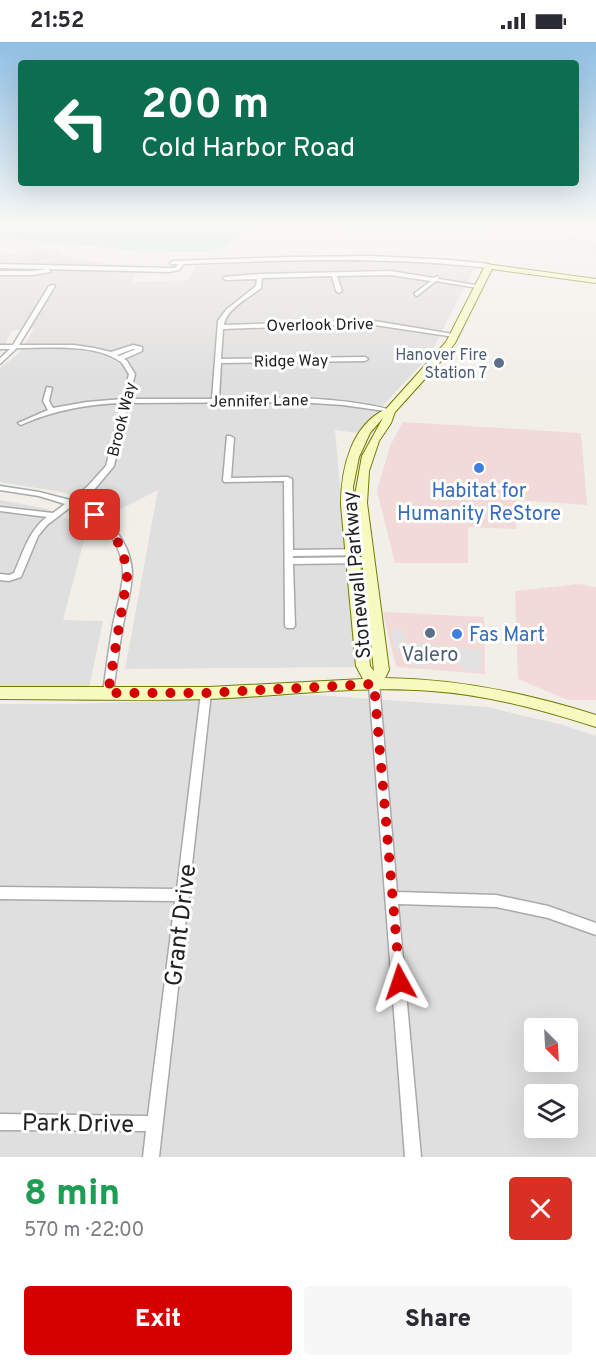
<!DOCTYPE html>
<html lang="en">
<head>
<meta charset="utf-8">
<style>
	:root { --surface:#fff; --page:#f7f7f7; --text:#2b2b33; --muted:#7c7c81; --accent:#d40000 }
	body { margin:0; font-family:Overpass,sans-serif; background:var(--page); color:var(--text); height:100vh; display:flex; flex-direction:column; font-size:22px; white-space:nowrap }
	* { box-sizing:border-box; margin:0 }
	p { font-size:20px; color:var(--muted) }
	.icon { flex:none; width:33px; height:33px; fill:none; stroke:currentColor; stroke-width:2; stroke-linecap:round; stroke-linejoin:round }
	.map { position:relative; height:1115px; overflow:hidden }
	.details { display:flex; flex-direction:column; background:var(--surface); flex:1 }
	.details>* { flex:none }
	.guide { position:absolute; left:18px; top:18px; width:561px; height:126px; border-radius:6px; box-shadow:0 6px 24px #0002; background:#0b6e4f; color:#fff; overflow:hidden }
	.needle { width:39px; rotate:156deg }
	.buttons { position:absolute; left:524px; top:976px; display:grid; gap:12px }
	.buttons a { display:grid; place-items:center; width:54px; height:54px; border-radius:6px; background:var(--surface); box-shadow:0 6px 24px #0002; font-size:30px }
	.pin { position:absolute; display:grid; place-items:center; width:51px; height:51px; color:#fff; margin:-26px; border-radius:12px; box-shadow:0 3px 9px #0006 }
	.me { position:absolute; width:66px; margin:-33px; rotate:355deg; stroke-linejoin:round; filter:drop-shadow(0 0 4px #0008) }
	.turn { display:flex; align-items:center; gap:21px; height:126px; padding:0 24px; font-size:27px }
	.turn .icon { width:78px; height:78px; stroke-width:2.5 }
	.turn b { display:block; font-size:42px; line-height:51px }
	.round { display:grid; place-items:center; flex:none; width:63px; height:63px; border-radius:6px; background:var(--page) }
	.overview { display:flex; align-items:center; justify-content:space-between; height:102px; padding:0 24px }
	h1 { font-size:36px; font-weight:800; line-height:45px; color:#1e9e55 }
	.primary-button { display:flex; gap:12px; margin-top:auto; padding:12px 24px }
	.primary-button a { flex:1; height:69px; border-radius:6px; background:var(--accent); color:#fff; font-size:24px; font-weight:800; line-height:69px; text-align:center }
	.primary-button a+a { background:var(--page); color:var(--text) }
	.status { display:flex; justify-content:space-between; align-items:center; height:42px; padding:0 30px; background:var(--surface); direction:ltr }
	.status svg { height:16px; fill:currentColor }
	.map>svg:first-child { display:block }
</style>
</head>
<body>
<div class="status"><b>21:52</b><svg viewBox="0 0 49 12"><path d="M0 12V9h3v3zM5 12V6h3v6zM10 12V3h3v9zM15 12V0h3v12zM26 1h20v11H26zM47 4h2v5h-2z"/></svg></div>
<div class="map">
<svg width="596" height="1115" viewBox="0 0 596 1115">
	<rect width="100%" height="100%" fill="#f2efe9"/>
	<g fill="#e0dfdf" fill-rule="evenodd">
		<polygon points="31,207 58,209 70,216 138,226 133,240 189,238 196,223 377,218 426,220 474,226 430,313 357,391 335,388 356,625 125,627 158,448 111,472 91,459 61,450 0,440 0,326 19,311 34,287 12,288 0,311 0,213 19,212"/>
		<polygon points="0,458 48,467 87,487 63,578 103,579 89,646 0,645"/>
		<path d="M315,653L487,665L563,683L596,694V1115H0V662H72ZM534,987H567V1020H534ZM534,1053H567V1086H534Z"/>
	</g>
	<g fill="#f2dad9">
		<polygon points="403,380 581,391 587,463 516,458 516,487 468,485 468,521 395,521 377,449 390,404"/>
		<polygon points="579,542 596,545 596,658 568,658 518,637 515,549"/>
		<polygon points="383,570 484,575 485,632 396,625"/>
	</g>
	<polygon fill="#c6e0d4" points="0,183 523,183 457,192 397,188 356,189 304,184 262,185 243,192 221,207 207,210 142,209 0,196"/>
	<g fill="#e2e2e2">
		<polygon points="569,195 596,199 596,213 591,212 593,205 566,202 564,206 552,205 556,197 567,198"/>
		<polygon points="402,586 406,601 482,608 480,630 461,627 461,622 427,619 426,624 406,622 406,609 395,608 392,587"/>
	</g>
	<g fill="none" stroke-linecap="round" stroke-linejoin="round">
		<defs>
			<g id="street">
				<path d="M371,214L450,218L489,222L492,224L489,226C387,214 286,218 184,222L179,228L169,230L0,226V222L169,226H175L178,222H171L170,221L173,219L291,215Z"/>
				<polygon points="48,227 50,228 50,230 32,233 0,233 0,229 32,229"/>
				<path d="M390,229L434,236L437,234L439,237L481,244L478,246L436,239L417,254L415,253V251L431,239L390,233L337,234L342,249L339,251L336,249L332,234L262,236L261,246C249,256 226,267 224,283L368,278L453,292L456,294L455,295L368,282L223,287L221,317L365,315L368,317L365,319L221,321L219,357C277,355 335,354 392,368V370L343,363L296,360L128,361L114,424L93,449L76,461C106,472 132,499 132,533C131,550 126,566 123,583C119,605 116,628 113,651L112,654H104L103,651C106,628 109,605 113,583C116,566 122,550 123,533C124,501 100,475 72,464L47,483L38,494L21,535L9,539L0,538V532L9,533L14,531C23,511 29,488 47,475L0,469V465L53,471L65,462L39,454L0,448V444L39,450L70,458L87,445L106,424L122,361C87,362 55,368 23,382L21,383L18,381L48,368L43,359L47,345L52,346L49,359L53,366L87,360L123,357L129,332C126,328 124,323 121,320C96,301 47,306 17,306L0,322V316L10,307H0V303H13L49,244L54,243L55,244L19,303H74L94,306L111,310L133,303L142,305V309L124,317L127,319L135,332L129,357H212L218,279L226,268L256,244L257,237L226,238L223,236L224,235L260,232ZM133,307H136L119,314L117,313Z"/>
				<polygon points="227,394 230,394 234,396 231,436 288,435 292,437 293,508 367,507 371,510 367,513 293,514 293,516 368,515 372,518 368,521 293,522 295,584 293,586 287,586 285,584 284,439 224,440 223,438"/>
				<polygon points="374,638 378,639 379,642 397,850 496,853 548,864 596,881 596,893 548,876 496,865 398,862 421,1115 405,1115 369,642 370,639"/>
				<polygon points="206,647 210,648 211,651 189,850 190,853 188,857 159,1115 143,1115 146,1089 0,1088 0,1072 148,1074 175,859 0,857 0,845 177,847 201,651 202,648"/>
			</g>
			<path id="secondary" d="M486,222L596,237V241L492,227L455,301L441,319L395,370L391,381L379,399L369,429L367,461L389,628L385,636C458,637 527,651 596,673V685C542,668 488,653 432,649C358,643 284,654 209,657C140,659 70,657 0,657V645H209L363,637L356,624L341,463C341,427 351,383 386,367L446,300ZM383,376L362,414L355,453L374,629L370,624L353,445L359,415L370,391Z"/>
		</defs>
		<use href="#street" stroke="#a9a9a9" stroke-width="3"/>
		<use href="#secondary" stroke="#707d05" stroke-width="2"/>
		<use href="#street" fill="#fff" fill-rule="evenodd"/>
		<use href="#secondary" fill="#f7fabf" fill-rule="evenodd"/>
	</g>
	<linearGradient id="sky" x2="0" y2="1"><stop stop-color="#8fc0e4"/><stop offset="0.54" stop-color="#f9f8f5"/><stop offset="1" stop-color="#f9f8f5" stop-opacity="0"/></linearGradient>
	<rect width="596" height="339" fill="url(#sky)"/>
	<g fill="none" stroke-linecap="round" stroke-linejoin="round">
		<path stroke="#d40000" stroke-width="10" stroke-dasharray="0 18" d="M95,473C115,490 126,509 127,536L108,651H206L374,642L400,940"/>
	</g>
	<g fill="#5c6f8a" stroke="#fff" stroke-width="2">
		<circle cx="499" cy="321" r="6"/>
		<circle cx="430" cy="591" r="6"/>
	</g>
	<g fill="#3f7fe0" stroke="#fff" stroke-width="2">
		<circle cx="479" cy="426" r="6"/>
		<circle cx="457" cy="592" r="6"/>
	</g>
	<g text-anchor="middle" stroke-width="6" stroke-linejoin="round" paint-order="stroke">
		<g font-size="16" fill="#222" stroke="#fff">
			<text transform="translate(320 282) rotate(-1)" y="6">Overlook Drive</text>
			<text transform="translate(291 318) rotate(-1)" y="6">Ridge Way</text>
			<text transform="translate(259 358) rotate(-1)" y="6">Jennifer Lane</text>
			<text transform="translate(121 377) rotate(-76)" y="6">Brook Way</text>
		</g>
		<g font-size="16" fill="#4e5e75" stroke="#fff" text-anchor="end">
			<text x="487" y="318">Hanover Fire<tspan x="487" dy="18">Station 7</tspan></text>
		</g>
		<g font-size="20" fill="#366cbe" stroke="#fff">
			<text x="479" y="455">Habitat for<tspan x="479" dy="23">Humanity ReStore</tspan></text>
			<text x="469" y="599" text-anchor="start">Fas Mart</text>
		</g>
		<g font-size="20" fill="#222" stroke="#fff">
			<text transform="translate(356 533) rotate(-95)" y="7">Stonewall Parkway</text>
		</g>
		<g font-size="20" fill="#4e5e75" stroke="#fff">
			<text x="430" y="619">Valero</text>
		</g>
		<g font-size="24" fill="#222" stroke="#fff">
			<text transform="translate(180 883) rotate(-83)" y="8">Grant Drive</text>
			<text transform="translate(78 1081) rotate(1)" y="8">Park Drive</text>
		</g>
	</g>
</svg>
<div class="buttons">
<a><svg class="needle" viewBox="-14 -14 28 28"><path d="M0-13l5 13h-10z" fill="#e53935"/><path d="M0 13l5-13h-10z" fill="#7c7c81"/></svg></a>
<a><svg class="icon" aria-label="layers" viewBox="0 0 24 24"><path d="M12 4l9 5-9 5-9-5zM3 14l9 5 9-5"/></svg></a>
</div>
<div class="pin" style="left:95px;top:473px;background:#d93025"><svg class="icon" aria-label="arrive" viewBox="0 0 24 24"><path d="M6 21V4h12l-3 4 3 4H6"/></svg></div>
<svg class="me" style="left:400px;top:940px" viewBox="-20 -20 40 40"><path d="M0-17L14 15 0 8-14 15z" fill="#d40000" stroke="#fff" stroke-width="4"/></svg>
<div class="guide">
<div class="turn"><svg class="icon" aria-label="left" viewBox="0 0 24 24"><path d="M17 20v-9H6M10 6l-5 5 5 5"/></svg><div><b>200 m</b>Cold Harbor Road</div></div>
</div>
</div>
<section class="details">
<div class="overview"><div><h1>8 min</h1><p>570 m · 22:00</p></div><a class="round" style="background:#d93025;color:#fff"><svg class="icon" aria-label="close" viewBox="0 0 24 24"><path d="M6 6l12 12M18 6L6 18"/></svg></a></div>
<div class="primary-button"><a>Exit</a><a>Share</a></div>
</section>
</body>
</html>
